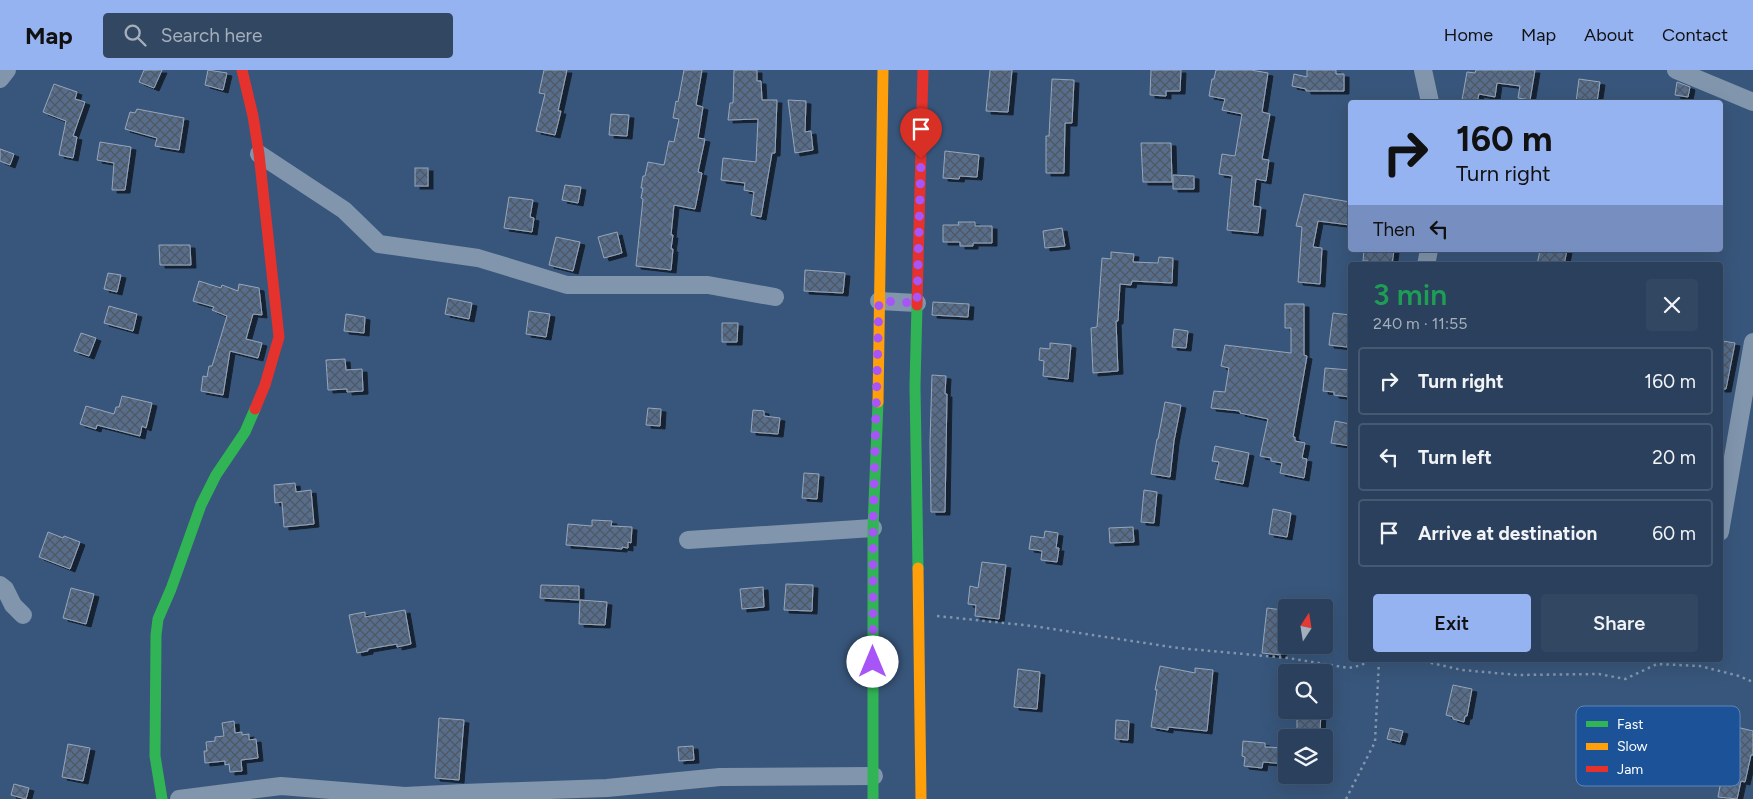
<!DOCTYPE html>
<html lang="en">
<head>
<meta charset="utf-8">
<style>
	:root { --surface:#2a405c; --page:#324762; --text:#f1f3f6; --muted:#a5afbb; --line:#465972; --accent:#95b2f1 }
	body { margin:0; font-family:Figtree,sans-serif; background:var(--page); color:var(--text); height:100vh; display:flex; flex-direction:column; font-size:19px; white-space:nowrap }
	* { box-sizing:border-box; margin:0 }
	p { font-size:16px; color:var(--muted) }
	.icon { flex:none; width:28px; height:28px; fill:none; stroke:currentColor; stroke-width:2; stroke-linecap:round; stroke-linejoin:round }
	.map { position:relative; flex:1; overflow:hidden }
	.side { position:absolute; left:1348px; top:192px; width:375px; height:400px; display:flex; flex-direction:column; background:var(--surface); border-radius:5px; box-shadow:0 5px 20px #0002,0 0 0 1px var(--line) }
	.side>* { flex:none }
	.top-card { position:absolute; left:1348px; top:30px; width:375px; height:152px; border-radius:5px; box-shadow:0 5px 20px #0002,0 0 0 1px var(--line); background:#95b2f1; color:#111; overflow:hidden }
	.needle { width:32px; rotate:12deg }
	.fabs { position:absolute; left:1278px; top:529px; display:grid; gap:10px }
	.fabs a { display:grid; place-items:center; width:55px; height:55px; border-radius:5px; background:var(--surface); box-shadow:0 5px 20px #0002,0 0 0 1px var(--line); font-size:25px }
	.pin { position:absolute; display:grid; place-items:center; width:42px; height:42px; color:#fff; margin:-51px -21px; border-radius:50% 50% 50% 0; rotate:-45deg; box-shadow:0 0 5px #0007 }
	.pin .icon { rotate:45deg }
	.me { position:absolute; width:55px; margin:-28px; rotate:0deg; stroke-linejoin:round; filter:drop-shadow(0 0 4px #0008) }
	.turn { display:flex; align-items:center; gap:18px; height:105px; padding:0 25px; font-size:22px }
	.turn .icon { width:65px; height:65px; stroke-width:2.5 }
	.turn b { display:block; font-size:35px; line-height:42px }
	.then { display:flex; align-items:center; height:48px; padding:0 25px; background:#0003; gap:10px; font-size:19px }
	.round { display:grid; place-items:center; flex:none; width:52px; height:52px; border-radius:5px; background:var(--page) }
	.head { display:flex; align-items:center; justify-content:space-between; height:85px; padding:0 25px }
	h1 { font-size:30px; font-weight:600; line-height:38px; color:#1e9e55 }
	.action { display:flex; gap:10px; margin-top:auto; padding:10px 25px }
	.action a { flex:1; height:58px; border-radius:5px; background:var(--accent); color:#111; font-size:20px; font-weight:600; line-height:58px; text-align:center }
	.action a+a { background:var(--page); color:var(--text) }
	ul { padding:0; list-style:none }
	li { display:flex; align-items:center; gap:15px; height:68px; margin:0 10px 8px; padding:0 15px; border:2px solid var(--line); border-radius:5px }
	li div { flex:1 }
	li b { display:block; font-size:19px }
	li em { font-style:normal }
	header { display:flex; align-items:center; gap:30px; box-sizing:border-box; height:70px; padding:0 25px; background:var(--accent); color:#111 }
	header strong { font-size:24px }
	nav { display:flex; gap:28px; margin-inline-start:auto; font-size:18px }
	.search { width:350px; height:45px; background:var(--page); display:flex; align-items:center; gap:12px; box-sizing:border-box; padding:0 18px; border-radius:5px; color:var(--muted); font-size:19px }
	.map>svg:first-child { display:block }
</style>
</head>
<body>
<header>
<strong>Map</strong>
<div class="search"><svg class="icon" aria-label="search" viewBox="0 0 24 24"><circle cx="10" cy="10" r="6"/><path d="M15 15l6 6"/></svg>Search here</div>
<nav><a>Home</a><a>Map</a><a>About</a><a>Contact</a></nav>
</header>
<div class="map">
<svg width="1753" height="729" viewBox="0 0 1753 729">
	<defs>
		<pattern id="building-cross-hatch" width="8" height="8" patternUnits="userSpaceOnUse" patternTransform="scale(1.25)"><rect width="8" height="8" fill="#566e8c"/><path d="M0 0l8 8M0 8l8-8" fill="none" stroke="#505862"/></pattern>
		<filter id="shadow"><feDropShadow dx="5" dy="3" stdDeviation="0" flood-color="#0009"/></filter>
	</defs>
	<rect width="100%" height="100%" fill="#38567b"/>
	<g fill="url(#building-cross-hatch)" stroke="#96a6bb" filter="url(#shadow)">
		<polygon points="144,0 162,0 154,18 139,12"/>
		<polygon points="208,0 227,3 223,20 205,15"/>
		<polygon points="544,0 567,0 558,41 561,41 555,65 536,61 545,24 539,23"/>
		<polygon points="684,0 702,0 696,35 703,37 698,68 705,69 698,102 702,103 695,139 674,135 671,165 673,165 671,179 673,179 671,200 636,196 643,129 641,128 643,118 641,118 643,106 645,106 648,92 664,95 669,71 674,72 679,49 673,48 676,31 678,32"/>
		<polygon points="734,0 757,0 757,11 761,11 762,30 777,30 775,83 772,83 761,147 751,145 754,122 744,120 745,113 721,110 723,88 756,92 758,49 728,50 730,33 733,33"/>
		<polygon points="990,0 1012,0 1008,42 986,41"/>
		<polygon points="1151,0 1181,0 1180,21 1166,21 1166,26 1150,25"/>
		<polygon points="1216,0 1251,0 1268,3 1262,42 1270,44 1262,89 1269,90 1266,111 1256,109 1253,136 1261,137 1258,163 1227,160 1232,106 1219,104 1222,84 1235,86 1242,44 1222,40 1225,29 1209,26 1212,9 1214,9"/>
		<polygon points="1307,0 1336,0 1336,4 1344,4 1344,21 1306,21 1306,19 1292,16 1294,4 1307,7"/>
		<polygon points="1476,0 1535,0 1530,30 1518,28 1520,16 1497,13 1495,27 1479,24 1477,32 1462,30 1467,2 1475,3"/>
		<polygon points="1052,9 1074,10 1072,53 1065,53 1064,103 1046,103 1046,66 1049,66"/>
		<polygon points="1579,9 1600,12 1597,32 1576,32"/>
		<polygon points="1677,12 1690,17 1688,27 1675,25"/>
		<polygon points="54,14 77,22 75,29 85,32 73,66 77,67 73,88 59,85 66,51 43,42"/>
		<polygon points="788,30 806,31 805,62 811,61 813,80 795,83"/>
		<polygon points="137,39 184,48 179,80 155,76 157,68 125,59 130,42 135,43"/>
		<polygon points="611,44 629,45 627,66 609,65"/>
		<polygon points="100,72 131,77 125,120 112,120 114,93 97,90"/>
		<polygon points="1141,73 1171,73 1172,112 1143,112"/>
		<polygon points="0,79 14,84 10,95 0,91"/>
		<polygon points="945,81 979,85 977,107 960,106 959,109 943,108"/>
		<rect x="415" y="98" width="13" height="18"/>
		<polygon points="1173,105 1194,106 1194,119 1173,119"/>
		<polygon points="565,115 581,117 578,133 562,130"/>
		<polygon points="1304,124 1350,132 1350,155 1318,151 1313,177 1322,178 1320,214 1298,212 1302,157 1296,156"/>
		<polygon points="509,127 533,130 530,147 534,148 532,162 504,158"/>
		<polygon points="958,152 975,152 975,156 992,156 992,173 973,173 973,176 960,176 960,172 943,172 943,155 959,155"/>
		<polygon points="1062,158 1065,176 1045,178 1043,161"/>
		<polygon points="617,162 622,183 604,188 598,167"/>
		<polygon points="556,167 580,172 573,201 549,195"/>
		<polygon points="159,175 190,175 191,195 160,195"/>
		<polygon points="1364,180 1394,180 1392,195 1367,195 1368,191 1363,191"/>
		<polygon points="1540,180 1567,180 1564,195 1537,195"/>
		<polygon points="1111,182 1134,184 1133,192 1158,193 1159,187 1173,188 1172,213 1132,211 1131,215 1120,214 1118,251 1116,251 1118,301 1093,303 1091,258 1097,257 1102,188 1111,189"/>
		<polygon points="805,200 845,203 843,223 804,221"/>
		<polygon points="108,203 121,205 117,222 104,219"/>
		<polygon points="199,211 221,218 222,215 238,221 239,214 259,218 262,245 253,244 246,269 262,273 258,288 230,281 223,325 201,321 203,306 207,307 209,296 212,296 227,246 212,240 214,237 193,231"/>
		<polygon points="448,228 472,233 469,249 445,244"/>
		<polygon points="933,232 969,234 968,247 932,245"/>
		<polygon points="1285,234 1304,234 1304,285 1307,286 1293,367 1295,367 1295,371 1305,373 1302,388 1307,389 1304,408 1280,403 1282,393 1271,391 1271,388 1260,386 1268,349 1240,343 1240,341 1211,338 1214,321 1225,322 1229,298 1221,296 1225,275 1291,283 1291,258 1285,258"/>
		<polygon points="109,236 137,244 133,261 104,253"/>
		<polygon points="529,241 550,244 546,267 526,264"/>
		<polygon points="1333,243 1350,245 1347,277 1329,275"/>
		<polygon points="346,244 365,247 364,263 344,261"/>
		<polygon points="722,253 738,253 737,272 722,272"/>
		<polygon points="1174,259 1188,261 1186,278 1172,277"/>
		<polygon points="81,263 96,268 89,286 74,281"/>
		<polygon points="1723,271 1735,273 1726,319 1720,319 1720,284"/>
		<polygon points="1050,273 1071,275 1068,309 1043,306 1044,291 1039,290 1040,278 1050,279"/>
		<polygon points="345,289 346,300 362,299 363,321 347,322 347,319 328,320 326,290"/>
		<polygon points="1325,298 1350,300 1350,327 1334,325 1334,322 1323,321"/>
		<polygon points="932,305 946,306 945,324 947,324 945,442 931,442 930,372"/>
		<polygon points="122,326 152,333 146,358 142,356 140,366 97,355 96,359 80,354 86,336 114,344 116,337 119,337"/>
		<polygon points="1165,332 1181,335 1174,371 1170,407 1151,404 1157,369 1158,369"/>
		<polygon points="648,338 661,339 660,356 646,355"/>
		<polygon points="753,340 764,341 764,346 780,348 778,364 751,362"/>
		<polygon points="1335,351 1350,354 1350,376 1331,373"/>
		<polygon points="1215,376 1249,383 1243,414 1215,409 1219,392 1212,391"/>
		<polygon points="804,403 819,404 817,429 802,428"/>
		<polygon points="295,413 296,422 311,420 314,454 284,457 282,432 275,433 274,415"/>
		<polygon points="1144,420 1157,422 1154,453 1141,452"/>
		<polygon points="1273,439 1291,443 1287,467 1269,464"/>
		<polygon points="592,450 612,451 611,456 632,457 631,473 628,472 628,478 622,477 622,479 566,475 568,454 592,456"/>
		<polygon points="1133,457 1134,472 1110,473 1109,458"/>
		<polygon points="1045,461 1058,463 1056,478 1059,478 1057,492 1041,490 1042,481 1029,479 1031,466 1044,468"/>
		<polygon points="48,462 63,468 64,466 80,472 70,499 39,487"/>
		<polygon points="982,492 1006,495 999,549 975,546 976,535 968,534 970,516 978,518"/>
		<polygon points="786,514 813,515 812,541 784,540"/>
		<polygon points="541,515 579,516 579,530 540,528"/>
		<polygon points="763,517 764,537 742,539 740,519"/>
		<polygon points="71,518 94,524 86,554 63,548"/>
		<polygon points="580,530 607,532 605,555 579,554"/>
		<polygon points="1267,538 1283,540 1277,573 1282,573 1281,585 1262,583"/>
		<polygon points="405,540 411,574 397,577 397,574 368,579 368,581 357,583 349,545 365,542 365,547"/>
		<polygon points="1160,596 1195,603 1195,598 1213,600 1207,661 1168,657 1168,660 1151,657 1157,620 1155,620"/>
		<polygon points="1018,599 1040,602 1037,639 1014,637"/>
		<polygon points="1453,615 1472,619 1467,646 1465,646 1464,652 1453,649 1453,647 1446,645"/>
		<polygon points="1297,640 1321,640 1320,664 1297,664"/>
		<polygon points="439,648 464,650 459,710 435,708"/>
		<polygon points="1116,650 1129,651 1128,670 1115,669"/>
		<polygon points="234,651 235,663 242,662 242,665 249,664 249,670 256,669 258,688 241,690 242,701 230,702 229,694 225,695 225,691 205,693 204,681 207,681 206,672 215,671 215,667 224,666 222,653"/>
		<polygon points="1728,655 1753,661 1753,685 1751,685 1745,712 1741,711 1737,729 1718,727 1727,678 1720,676"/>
		<polygon points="1390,658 1403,661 1400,672 1387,669"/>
		<polygon points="1243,671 1265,673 1265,677 1286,678 1286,694 1263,692 1262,698 1244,696 1245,687 1242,686"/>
		<polygon points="68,674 90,678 83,711 62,707"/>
		<polygon points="693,676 694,690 679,691 678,677"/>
		<polygon points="14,714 29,718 26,729 11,725"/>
	</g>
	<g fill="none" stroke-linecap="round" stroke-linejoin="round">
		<g stroke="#8196ad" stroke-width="2.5" stroke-dasharray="2.5 4" stroke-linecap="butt">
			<polyline points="937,546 1033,556 1178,578 1288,588 1349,598 1362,595 1368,590"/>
			<polyline points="1418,590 1462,600 1518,605 1599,604 1625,609 1657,594 1700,596 1739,606 1753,612"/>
			<polyline points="1346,729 1375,672 1379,590"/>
		</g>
		<g stroke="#8196ad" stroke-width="18">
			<polyline points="1423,0 1430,32"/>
			<polyline points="1676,0 1753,32"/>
			<polyline points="0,9 7,0"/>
			<polyline points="259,84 344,140 379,174 478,188 567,215 708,215 775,227"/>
			<polyline points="1426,195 1429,180"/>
			<polyline points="879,231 917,233"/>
			<polyline points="1720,462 1753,272"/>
			<polyline points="688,470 873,458"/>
			<polyline points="0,515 5,519 13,535 23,545"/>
			<polyline points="179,729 281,716 405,726 463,723 607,718 720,707 874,706"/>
		</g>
		<g stroke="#30b455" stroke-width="11">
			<polyline points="917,235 915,316 918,498"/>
			<polyline points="162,729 155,686 156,565 158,549 171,519 201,435 216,405 245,362 255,339"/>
			<polyline points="873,729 873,458 878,332"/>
		</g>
		<g stroke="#ff9f0a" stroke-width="11">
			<polyline points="878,332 883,0"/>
			<polyline points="918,498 921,729"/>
		</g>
		<g stroke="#e5322d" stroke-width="11">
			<polyline points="242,0 253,46 259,84 279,267 265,315 255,339"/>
			<polyline points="917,235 923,0"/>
		</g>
	</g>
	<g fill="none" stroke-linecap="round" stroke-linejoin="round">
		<polyline stroke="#a855f7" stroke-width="9" stroke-dasharray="0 16.2" points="873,592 873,458 879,231 917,233 921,89"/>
	</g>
	<rect x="1576" y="636" width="164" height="80" rx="8" fill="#1b5298" stroke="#5f86b7" stroke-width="1"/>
	<rect x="1586" y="651" width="22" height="6" fill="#30b455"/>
	<rect x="1586" y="673" width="22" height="7" fill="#ff9f0a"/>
	<rect x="1586" y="696" width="22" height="6" fill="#e5322d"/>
	<g font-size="14" fill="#fff">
		<text x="1617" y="659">Fast</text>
		<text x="1617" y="681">Slow</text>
		<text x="1617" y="704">Jam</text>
	</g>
</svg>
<div class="fabs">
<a><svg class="needle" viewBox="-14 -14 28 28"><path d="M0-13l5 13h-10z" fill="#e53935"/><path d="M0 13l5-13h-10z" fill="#a5afbb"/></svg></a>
<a><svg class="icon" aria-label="search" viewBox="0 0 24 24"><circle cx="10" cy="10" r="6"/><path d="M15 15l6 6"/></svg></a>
<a><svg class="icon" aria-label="layers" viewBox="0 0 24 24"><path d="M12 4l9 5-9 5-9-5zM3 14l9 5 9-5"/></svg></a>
</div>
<div class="pin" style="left:921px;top:89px;background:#d93025"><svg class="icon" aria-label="arrive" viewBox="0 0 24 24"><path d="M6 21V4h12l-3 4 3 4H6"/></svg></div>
<svg class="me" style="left:873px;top:592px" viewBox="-20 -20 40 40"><circle r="19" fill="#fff"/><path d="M0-13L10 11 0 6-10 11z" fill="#a855f7"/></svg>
<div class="top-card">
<div class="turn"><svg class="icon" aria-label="right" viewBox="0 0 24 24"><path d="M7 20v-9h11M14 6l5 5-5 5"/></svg><div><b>160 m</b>Turn right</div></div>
<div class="then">Then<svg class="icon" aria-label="left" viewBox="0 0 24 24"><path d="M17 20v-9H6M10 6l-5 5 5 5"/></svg></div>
</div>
<section class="side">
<div class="head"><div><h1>3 min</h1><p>240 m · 11:55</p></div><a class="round"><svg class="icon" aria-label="close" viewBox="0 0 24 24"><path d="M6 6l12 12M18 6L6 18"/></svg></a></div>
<ul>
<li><svg class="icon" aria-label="right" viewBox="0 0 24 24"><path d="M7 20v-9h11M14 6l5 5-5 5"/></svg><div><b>Turn right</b></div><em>160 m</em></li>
<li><svg class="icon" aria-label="left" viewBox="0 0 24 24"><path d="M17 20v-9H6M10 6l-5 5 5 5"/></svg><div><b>Turn left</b></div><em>20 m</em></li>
<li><svg class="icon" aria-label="arrive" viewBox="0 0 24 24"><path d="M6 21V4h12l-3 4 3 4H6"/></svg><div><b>Arrive at destination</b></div><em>60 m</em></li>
</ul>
<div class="action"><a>Exit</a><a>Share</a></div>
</section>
</div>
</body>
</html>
